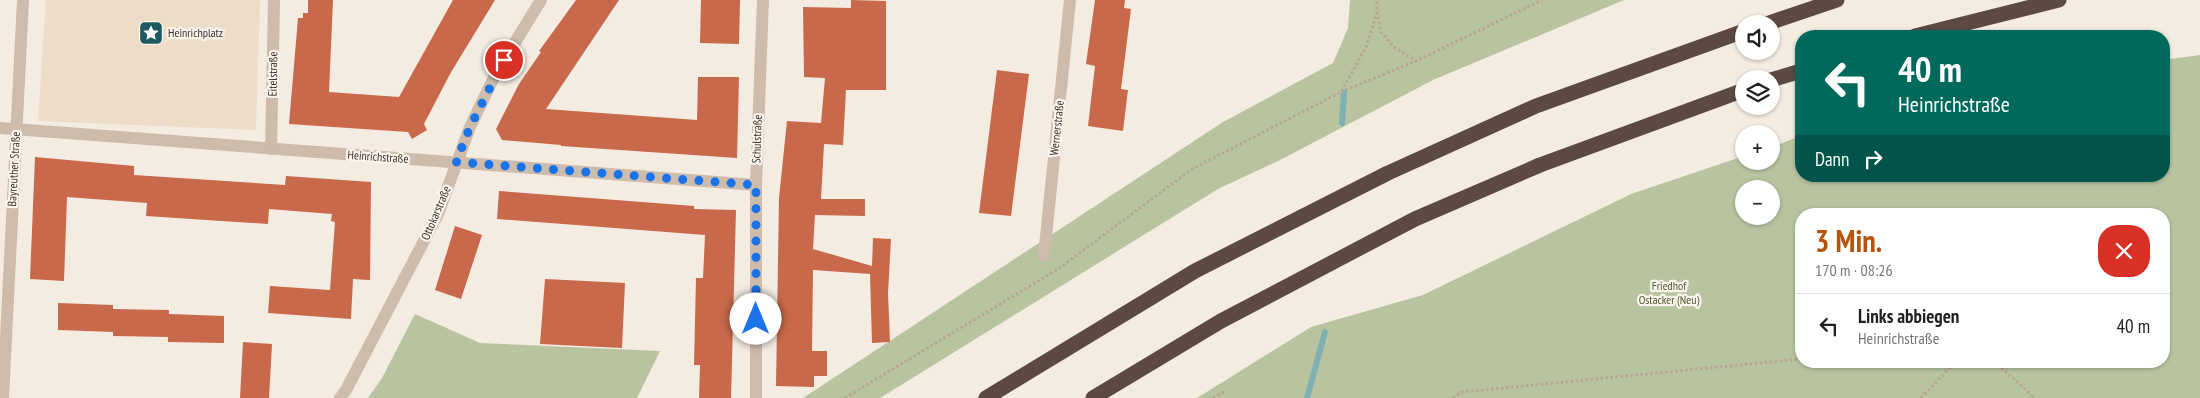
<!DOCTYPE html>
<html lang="de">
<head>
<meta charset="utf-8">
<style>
	:root { --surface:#fff; --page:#f2f2f2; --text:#202124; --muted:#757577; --line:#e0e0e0; --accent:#b45309 }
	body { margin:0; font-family:"PT Sans Narrow",sans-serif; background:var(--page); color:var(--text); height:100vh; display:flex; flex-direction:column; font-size:19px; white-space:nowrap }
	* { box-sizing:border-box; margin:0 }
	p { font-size:16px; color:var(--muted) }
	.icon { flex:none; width:28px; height:28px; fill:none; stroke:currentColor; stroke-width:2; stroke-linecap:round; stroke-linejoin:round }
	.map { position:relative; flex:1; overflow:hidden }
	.details { position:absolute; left:1795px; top:208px; width:375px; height:160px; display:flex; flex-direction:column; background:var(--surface); border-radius:20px; box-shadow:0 1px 4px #0004 }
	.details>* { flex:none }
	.hud { position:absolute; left:1795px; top:30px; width:375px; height:152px; border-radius:20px; box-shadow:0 1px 4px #0004; background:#00695c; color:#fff; overflow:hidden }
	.tools { position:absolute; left:1735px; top:15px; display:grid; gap:10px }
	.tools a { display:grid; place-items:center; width:45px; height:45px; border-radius:50%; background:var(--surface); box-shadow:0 1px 4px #0004; font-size:25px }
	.pin { position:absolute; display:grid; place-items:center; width:42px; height:42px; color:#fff; margin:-21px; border:2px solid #fff; border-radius:50%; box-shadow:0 1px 5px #0007 }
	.me { position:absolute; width:55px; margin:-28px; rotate:0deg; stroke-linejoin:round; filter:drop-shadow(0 0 4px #0008) }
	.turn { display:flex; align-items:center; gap:18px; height:105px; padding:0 20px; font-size:22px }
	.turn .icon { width:65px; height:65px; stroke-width:2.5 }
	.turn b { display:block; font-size:35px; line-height:42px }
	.then { display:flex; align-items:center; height:48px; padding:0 20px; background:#0003; gap:10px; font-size:19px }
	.round { display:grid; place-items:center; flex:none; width:52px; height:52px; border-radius:20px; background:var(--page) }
	.overview { display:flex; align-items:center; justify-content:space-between; height:85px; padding:0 20px }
	h1 { font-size:30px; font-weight:600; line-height:38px; color:var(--accent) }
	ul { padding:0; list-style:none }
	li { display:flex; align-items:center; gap:15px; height:65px; padding:0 20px; border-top:1px solid var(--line) }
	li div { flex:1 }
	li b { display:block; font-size:19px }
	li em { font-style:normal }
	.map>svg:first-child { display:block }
</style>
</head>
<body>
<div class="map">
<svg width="2200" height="398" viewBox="0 0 2200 398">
	<rect width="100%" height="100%" fill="#f4ebe1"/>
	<g fill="#b8c4a0" fill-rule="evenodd">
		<polygon points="1350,0 1624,0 1433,80 1280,160 1218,189 880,398 803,398 1223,122 1333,63 1348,28"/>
		<path d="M2200,55V398H1197L1311,327L1423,295L1631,194L1744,156V161H1771V147L1801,136V176H2164V60ZM1744,189H1771V216H1744ZM1801,214H2164V361H1801Z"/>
		<polygon points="415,314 480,343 660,351 637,398 368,398 382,378"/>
	</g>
	<polygon fill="#ecdcc8" points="46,0 260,0 256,130 38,121"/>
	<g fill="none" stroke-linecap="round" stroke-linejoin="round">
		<g stroke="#7fb0b2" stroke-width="6">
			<polyline points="1342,123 1344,92"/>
			<polyline points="1307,398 1325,332"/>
		</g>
	</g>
	<g fill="#c8694b">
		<polygon points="308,0 333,0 329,92 399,97 453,0 495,0 450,74 424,124 427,130 412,139 408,132 289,124 298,18 303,18 303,13 308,13"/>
		<polygon points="576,0 619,0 546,109 697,120 698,77 739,77 737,158 561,146 561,145 502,140 496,129 519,84 541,52 539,51"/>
		<polygon points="701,0 740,0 739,44 700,43"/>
		<polygon points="851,0 886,1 886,90 846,90 843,145 824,144 821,199 865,199 865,216 815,215 813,249 872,266 873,238 891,239 888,293 890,342 872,343 870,274 813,270 812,351 827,351 827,376 814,376 814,387 776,386 779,198 787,121 821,123 825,78 804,77 803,7 851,8"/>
		<polygon points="1095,0 1125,0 1124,8 1131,9 1121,89 1128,90 1123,131 1088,126 1095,66 1086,64"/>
		<polygon points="997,70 1029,74 1011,216 979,213"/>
		<polygon points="35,157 134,166 134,175 285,185 286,176 371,182 370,280 353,279 351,319 268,313 270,286 330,290 335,222 331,221 332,214 269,209 268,224 146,216 147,203 67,197 64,281 30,279"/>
		<polygon points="499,191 694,206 694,209 736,210 731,398 699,398 700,365 694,365 696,278 703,278 705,235 497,219"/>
		<polygon points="455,226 482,235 461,299 435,290"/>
		<polygon points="545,279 625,283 622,348 540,344"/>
		<polygon points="58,303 113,305 113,309 169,310 169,314 224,316 224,343 168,342 168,337 113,336 113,332 58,330"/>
		<polygon points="243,342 272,344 269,398 240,398"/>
	</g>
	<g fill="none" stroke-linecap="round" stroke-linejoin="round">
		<g stroke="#b9a596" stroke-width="3" stroke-dasharray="2.5 2.5" stroke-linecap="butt">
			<polyline points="1377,12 1381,32 1394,47 1416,61"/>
			<polyline points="1341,92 1416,61 1542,0"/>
			<polyline points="1994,361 2035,398"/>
			<polyline points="845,398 1058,269 1192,169 1341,92 1366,47 1377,12 1377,0"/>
			<polyline points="1213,398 1226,391"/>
			<polyline points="1453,398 1462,392 1801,359"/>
			<polyline points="1921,398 1956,361"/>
		</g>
		<g stroke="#cdbbac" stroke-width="12">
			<polyline points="0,128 756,185"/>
			<polyline points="271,149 274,0"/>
			<polyline points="1044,256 1070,0"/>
			<polyline points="3,398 23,0"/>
			<polyline points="340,398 346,390 438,214 470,127 495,75 541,0"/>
			<polyline points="756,398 756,185 763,0"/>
		</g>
		<g stroke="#5c4a42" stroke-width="15">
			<polyline points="1766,24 1837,0"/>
			<polyline points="1915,36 2059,0"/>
			<polyline points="1771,80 1801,71"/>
			<polyline points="986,398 1195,271 1388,173 1536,106 1744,31"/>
			<polyline points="1093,398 1221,321 1415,219 1540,165 1744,90"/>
		</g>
	</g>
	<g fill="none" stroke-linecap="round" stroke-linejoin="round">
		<polyline stroke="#1a73e8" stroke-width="9" stroke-dasharray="0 16.2" points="504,60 470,127 456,162 756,185 756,319"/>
	</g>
	<defs>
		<symbol id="sight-square" viewBox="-11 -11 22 22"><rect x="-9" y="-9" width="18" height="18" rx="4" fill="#1f5a5e" stroke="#fbf5ee"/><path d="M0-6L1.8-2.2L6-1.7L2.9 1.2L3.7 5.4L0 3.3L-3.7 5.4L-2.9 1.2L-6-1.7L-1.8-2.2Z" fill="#fff"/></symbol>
	</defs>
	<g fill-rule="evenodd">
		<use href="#sight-square" x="137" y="19" width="28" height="28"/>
	</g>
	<g text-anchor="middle" stroke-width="4.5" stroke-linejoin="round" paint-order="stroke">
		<g font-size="12" fill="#3b302b" stroke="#fbf5ee" text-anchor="start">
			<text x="168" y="37">Heinrichplatz</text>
		</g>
		<g font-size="12" fill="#3b302b" stroke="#fbf5ee">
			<text transform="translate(273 74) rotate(-89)" y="4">Eitelstraße</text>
			<text transform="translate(1057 128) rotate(-84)" y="4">Wernerstraße</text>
			<text transform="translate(757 139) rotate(-88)" y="4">Schulstraße</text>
			<text transform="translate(378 157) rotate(4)" y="4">Heinrichstraße</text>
			<text transform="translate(14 169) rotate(-87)" y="4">Bayreuther Straße</text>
			<text transform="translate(436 213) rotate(-67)" y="4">Ottokarstraße</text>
		</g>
		<g font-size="12" fill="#4a5a2e" stroke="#fbf5ee">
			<text x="1669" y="290">Friedhof<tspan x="1669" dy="14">Ostacker (Neu)</tspan></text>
		</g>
	</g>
</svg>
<div class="tools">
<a><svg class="icon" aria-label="sound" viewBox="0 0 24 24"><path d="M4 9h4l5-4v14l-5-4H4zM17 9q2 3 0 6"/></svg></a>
<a><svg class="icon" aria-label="layers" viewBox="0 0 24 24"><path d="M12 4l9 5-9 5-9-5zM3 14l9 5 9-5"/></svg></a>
<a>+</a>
<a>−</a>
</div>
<div class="pin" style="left:504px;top:60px;background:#d93025"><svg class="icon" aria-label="arrive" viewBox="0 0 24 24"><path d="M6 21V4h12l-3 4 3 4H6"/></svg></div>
<svg class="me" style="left:756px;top:319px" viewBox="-20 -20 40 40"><circle r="19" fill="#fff"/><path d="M0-13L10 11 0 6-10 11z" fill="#1a73e8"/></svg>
<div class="hud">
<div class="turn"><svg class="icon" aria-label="left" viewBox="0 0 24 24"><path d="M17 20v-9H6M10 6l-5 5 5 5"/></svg><div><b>40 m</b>Heinrichstraße</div></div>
<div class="then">Dann<svg class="icon" aria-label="right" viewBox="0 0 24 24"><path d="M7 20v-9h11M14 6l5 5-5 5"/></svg></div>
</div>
<section class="details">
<div class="overview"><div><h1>3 Min.</h1><p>170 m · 08:26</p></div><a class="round" style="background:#d93025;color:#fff"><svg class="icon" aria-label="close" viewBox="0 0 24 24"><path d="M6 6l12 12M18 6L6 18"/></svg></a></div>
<ul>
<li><svg class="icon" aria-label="left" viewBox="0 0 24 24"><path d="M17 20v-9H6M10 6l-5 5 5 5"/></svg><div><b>Links abbiegen</b><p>Heinrichstraße</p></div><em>40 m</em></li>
</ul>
</section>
</div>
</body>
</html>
